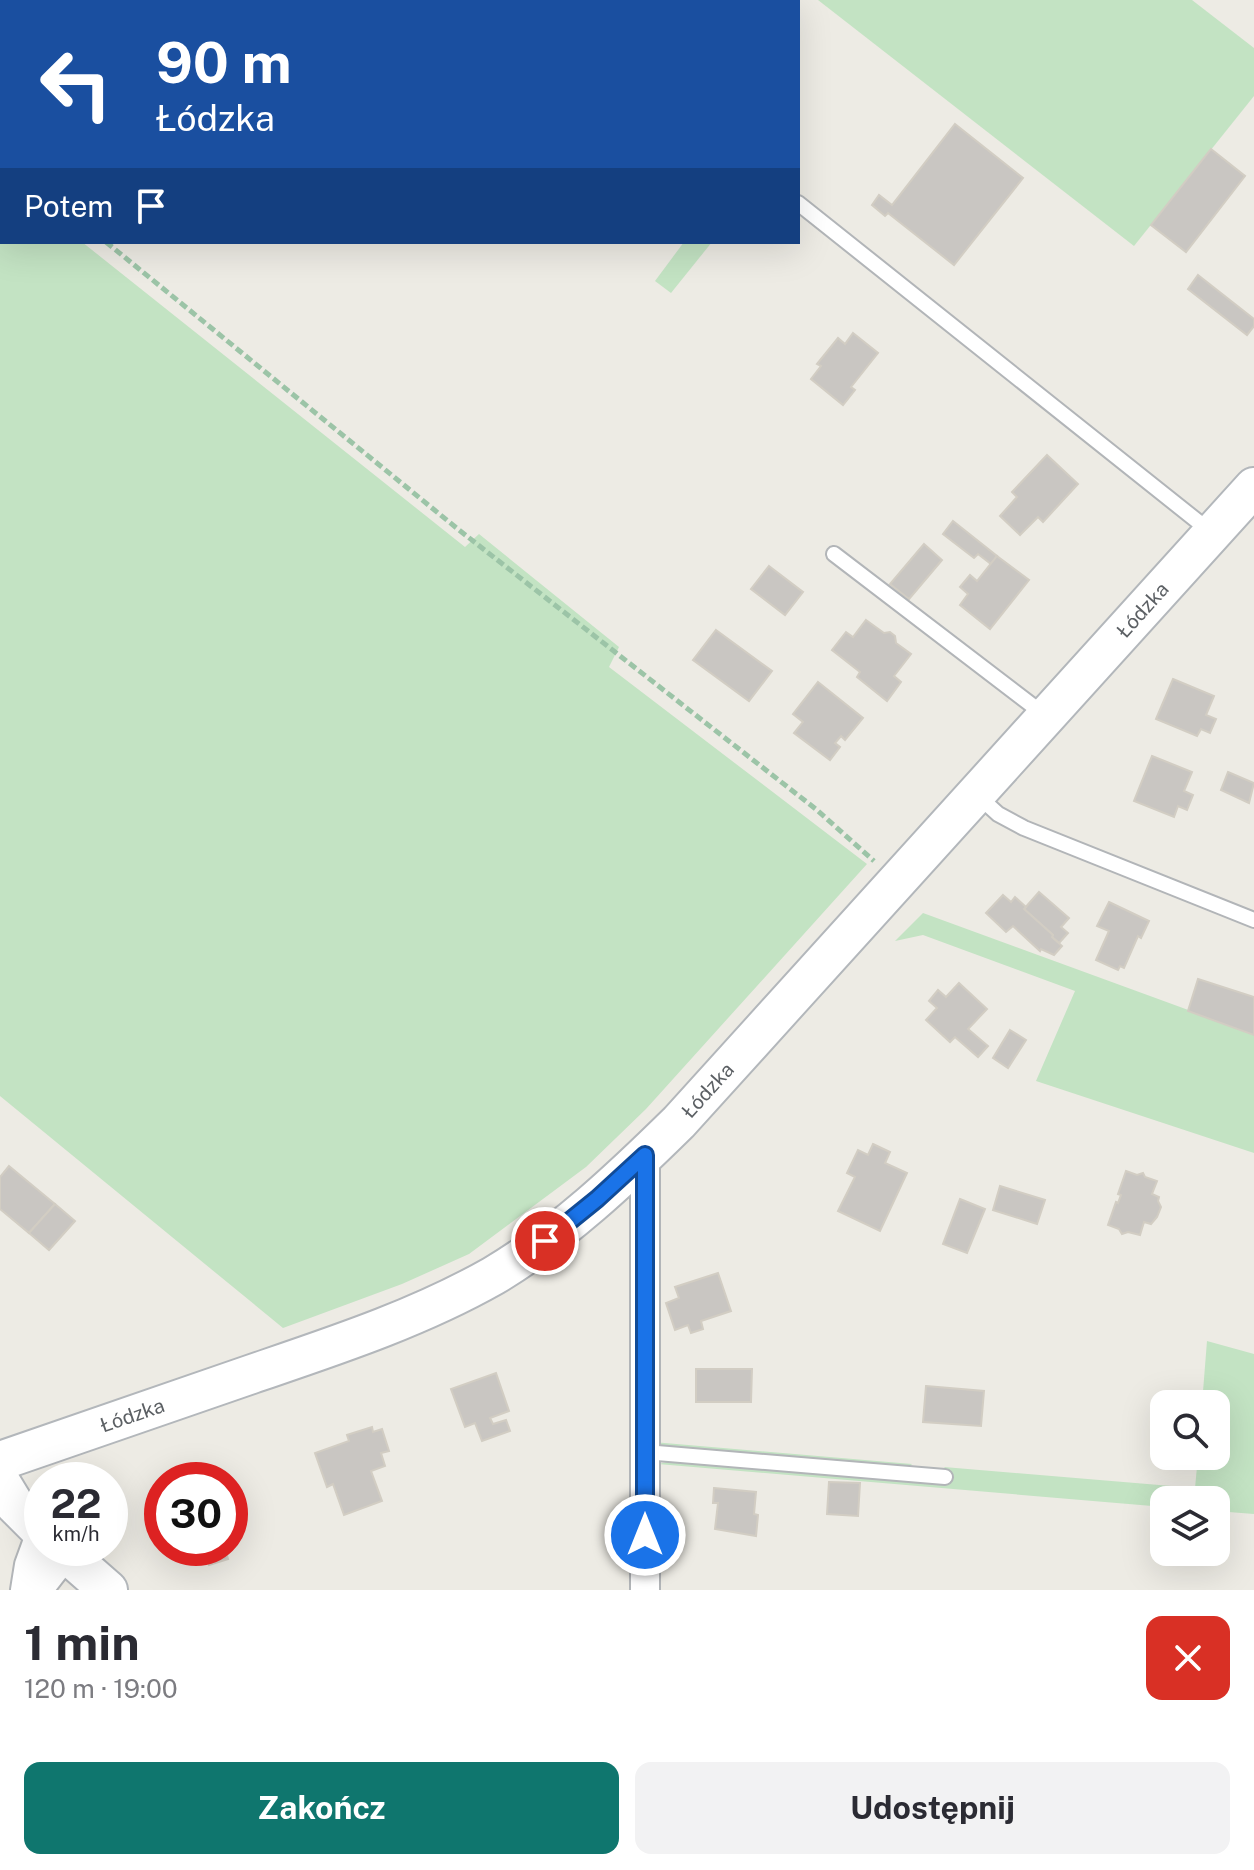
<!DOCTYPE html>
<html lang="pl">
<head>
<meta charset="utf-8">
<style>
	:root { --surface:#fff; --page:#f2f2f3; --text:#2b2b33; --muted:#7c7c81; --accent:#0f766e }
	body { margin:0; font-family:"Public Sans",sans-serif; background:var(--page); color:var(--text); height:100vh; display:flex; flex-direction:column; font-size:30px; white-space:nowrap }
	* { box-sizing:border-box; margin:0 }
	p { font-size:26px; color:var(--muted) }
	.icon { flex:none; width:44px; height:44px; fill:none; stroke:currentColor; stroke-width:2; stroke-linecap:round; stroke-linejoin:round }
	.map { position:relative; height:1590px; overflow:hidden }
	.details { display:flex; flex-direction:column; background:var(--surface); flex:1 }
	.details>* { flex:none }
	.hud { position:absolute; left:0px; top:0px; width:800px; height:244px; box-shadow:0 8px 32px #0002; background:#1a4fa0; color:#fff; overflow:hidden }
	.tools { position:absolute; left:1150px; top:1390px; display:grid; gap:16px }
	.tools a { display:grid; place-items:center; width:80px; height:80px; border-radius:16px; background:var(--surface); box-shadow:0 8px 32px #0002; font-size:40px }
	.speed { position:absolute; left:24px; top:1462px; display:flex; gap:16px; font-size:40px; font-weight:700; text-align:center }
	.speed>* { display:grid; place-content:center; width:104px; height:104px; border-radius:50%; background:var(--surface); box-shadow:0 8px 32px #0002; line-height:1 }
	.speed small { font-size:20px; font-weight:400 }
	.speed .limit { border:12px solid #d22; background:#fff; color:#111 }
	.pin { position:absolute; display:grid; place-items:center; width:68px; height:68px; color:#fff; margin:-34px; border:4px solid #fff; border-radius:50%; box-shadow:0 2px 8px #0007 }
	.me { position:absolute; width:88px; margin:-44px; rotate:0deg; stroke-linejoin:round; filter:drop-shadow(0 0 6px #0008) }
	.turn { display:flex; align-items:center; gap:28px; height:168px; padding:0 24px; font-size:36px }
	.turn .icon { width:104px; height:104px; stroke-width:2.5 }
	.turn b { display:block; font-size:56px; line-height:68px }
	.then { display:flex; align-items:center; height:76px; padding:0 24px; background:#0003; gap:16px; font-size:30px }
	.round { display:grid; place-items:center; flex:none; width:84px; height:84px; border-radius:16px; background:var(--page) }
	.headline { display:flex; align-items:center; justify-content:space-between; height:136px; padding:0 24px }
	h1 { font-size:48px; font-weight:700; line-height:60px }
	.action { display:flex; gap:16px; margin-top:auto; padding:16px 24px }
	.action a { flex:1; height:92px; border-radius:16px; background:var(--accent); color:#fff; font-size:32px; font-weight:700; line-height:92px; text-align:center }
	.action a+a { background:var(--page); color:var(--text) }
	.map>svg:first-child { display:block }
</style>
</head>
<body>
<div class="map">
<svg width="1254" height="1590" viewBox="0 0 1254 1590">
	<rect width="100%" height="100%" fill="#edebe4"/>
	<g fill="#c3e3c3">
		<polygon points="818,0 1192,0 1254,48 1254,96 1134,246"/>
		<polygon points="0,177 2,242 82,242 465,547 479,534 619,647 609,667 867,864 646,1109 586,1167 469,1254 402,1284 283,1328 0,1096"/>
		<polygon points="684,242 712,242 671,293 655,281"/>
		<polygon points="923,913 1254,1034 1254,1153 1036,1081 1075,991 923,935 895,941"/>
		<polygon points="1207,1341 1254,1354 1254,1514 1216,1511 1216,1500 1164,1500 1164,1507 658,1464 672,1461 948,1471 944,1467 1195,1488 1198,1456 1216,1456 1216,1404 1202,1404"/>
		<polygon points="653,1442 912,1464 908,1468 665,1448"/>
	</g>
	<g fill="#c9c6c2" stroke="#d2cdc3" stroke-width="2">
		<polygon points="955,124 1023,178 954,265 888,213 885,216 872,205 879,195 892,205"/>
		<polygon points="1211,149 1245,176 1186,252 1151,225"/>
		<polygon points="1198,275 1254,319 1254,326 1247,335 1188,289"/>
		<polygon points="853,333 878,353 851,387 855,390 843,405 811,379 821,366 817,364 838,338 845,344"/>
		<polygon points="1047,455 1078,484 1043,522 1038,517 1020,535 1000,516 1017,497 1012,492"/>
		<polygon points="953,521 997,556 991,564 978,554 974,558 943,534"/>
		<polygon points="924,544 942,560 909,599 890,584"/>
		<polygon points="997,556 1029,580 990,629 960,605 968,594 960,587 970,575 977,581"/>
		<polygon points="769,566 803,592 785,615 751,589"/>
		<polygon points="866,620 884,633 890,632 895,636 896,643 911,654 894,676 901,682 887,701 857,677 860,672 832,650 846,632 853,637"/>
		<polygon points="716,630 772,671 749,701 693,660"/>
		<polygon points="1173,679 1214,696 1206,715 1216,719 1210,733 1201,729 1197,736 1156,719"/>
		<polygon points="818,682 863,718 845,740 841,736 835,743 840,747 830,760 794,733 803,722 793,714"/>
		<polygon points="1152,756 1192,772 1184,791 1193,795 1187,810 1178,806 1174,817 1134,801"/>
		<polygon points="1228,772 1254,783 1249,803 1221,790"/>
		<polygon points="1039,892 1069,918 1061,927 1068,933 1059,943 1052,937 1053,935 1024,909"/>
		<polygon points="1003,895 1011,902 1015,897 1026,907 1024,909 1053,935 1052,937 1062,946 1054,955 1041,949 1040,951 1013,926 1006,932 986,913"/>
		<polygon points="1109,902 1149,921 1141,938 1138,936 1124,968 1120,966 1118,970 1096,960 1109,931 1097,926"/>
		<polygon points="1198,979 1254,997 1254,1035 1188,1011"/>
		<polygon points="959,983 987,1009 968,1029 988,1046 978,1057 955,1037 950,1042 926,1020 937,1008 929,1001 938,990 946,997"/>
		<polygon points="1010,1030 1026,1040 1008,1068 993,1058"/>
		<polygon points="873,1144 890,1152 885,1163 907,1173 880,1231 838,1211 855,1177 847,1173 858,1150 868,1155"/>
		<polygon points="9,1166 55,1204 29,1233 0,1209 0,1177"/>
		<polygon points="1126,1171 1137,1175 1143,1173 1145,1177 1157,1181 1152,1194 1159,1197 1158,1201 1161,1207 1157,1217 1151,1224 1144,1222 1140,1235 1128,1232 1122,1234 1119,1229 1108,1225 1116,1202 1118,1203 1121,1195 1118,1194"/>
		<polygon points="1000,1186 1045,1200 1037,1224 993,1210"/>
		<polygon points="960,1199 985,1209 967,1253 943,1244"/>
		<polygon points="55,1204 75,1221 49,1250 29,1233"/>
		<polygon points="718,1273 731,1311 701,1321 703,1329 691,1333 688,1325 675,1330 666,1303 679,1298 675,1287"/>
		<polygon points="696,1369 752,1369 751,1402 696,1402"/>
		<polygon points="496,1373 509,1411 490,1418 493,1424 506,1420 510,1431 482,1441 475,1423 465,1427 451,1389"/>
		<polygon points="926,1386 984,1391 981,1426 923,1422"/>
		<polygon points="372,1427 373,1432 382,1429 389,1451 381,1453 385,1466 371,1471 382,1501 344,1515 333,1484 327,1487 315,1453 349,1441 347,1435"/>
		<polygon points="829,1482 860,1483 858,1516 827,1514"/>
		<polygon points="714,1488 756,1492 754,1514 758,1515 756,1536 715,1529 718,1503 713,1503"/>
		<polygon points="203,1548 225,1548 228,1559 209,1565"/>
	</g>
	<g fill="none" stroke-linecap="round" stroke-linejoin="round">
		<defs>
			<g id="lane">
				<polyline points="798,203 1211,532"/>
				<polyline points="834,554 1046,716"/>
				<polyline points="976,794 998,814 1024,828 1254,920"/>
				<polyline points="645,1452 945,1477"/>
			</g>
			<g id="street">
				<polyline points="25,1590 29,1565 41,1532"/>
				<polyline points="38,1590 66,1554"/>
				<polyline points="645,1590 645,1155"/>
			</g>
			<g id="secondary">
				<path id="s1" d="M0,1461C84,1432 168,1403 252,1374C334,1346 417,1319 493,1276C562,1235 622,1178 679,1122L1254,487"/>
				<polyline points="0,1481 14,1504 42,1532"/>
				<polyline points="60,1548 108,1590"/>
			</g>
		</defs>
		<use href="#lane" stroke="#b2b5b8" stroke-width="18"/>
		<use href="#street" stroke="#b2b5b8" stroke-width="32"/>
		<use href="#secondary" stroke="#b3b7bb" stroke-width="42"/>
		<g stroke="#9cc4a7" stroke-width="5" stroke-dasharray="8 4" stroke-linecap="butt">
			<polyline points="0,160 2,162"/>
			<polyline points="106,242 459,530 817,810 874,861"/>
		</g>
		<use href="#lane" stroke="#fff" stroke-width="14"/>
		<use href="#street" stroke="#fff" stroke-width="28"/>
		<use href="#secondary" stroke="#fff" stroke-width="38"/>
	</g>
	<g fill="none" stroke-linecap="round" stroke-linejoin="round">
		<defs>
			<polyline id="route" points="545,1241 597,1199 645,1155 645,1535"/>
		</defs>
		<use href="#route" stroke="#114b97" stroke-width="20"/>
		<use href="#route" stroke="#1a73e8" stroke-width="14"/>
	</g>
	<g text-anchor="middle" stroke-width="7" stroke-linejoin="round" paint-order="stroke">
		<g font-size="20" fill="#5c6064" stroke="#fff">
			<text dy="7" stroke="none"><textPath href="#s1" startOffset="1460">Łódzka</textPath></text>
			<text dy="7" stroke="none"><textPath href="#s1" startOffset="812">Łódzka</textPath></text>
			<text dy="7" stroke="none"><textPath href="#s1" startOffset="140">Łódzka</textPath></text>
		</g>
	</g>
</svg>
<div class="tools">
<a><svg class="icon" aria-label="search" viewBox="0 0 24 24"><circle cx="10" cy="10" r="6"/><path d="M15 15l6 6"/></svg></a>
<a><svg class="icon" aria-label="layers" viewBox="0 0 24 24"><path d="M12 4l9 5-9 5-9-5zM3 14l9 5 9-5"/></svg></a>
</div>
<div class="speed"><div>22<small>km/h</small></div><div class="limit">30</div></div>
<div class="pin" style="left:545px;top:1241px;background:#d93025"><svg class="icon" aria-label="arrive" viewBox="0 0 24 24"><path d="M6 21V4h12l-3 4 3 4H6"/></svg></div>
<svg class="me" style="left:645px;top:1535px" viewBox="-20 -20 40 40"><circle r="17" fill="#1a73e8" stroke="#fff" stroke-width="3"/><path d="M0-11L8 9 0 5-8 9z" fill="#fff"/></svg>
<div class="hud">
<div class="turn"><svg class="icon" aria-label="left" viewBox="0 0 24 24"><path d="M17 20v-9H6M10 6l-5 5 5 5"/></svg><div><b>90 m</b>Łódzka</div></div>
<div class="then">Potem<svg class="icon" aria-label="arrive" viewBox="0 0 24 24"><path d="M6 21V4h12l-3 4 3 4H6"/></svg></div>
</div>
</div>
<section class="details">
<div class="headline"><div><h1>1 min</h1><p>120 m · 19:00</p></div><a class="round" style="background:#d93025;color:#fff"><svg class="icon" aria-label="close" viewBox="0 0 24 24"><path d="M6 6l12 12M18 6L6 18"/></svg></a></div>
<div class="action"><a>Zakończ</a><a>Udostępnij</a></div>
</section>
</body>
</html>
